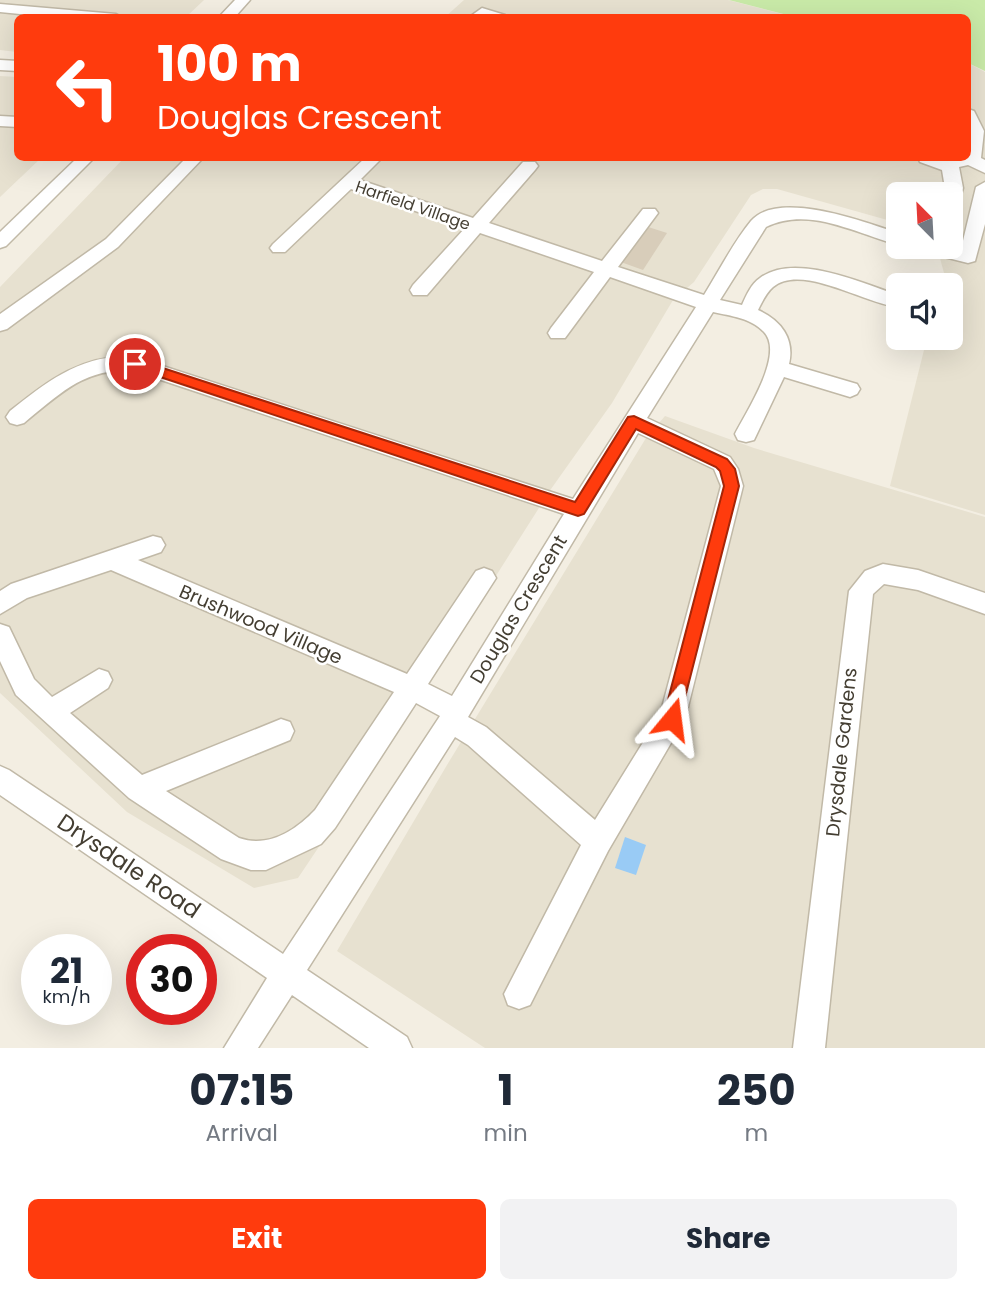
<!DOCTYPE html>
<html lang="en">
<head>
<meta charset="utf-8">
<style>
	:root { --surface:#fff; --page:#f2f2f3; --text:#1f2937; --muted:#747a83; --accent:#ff3b0d }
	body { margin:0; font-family:Poppins,sans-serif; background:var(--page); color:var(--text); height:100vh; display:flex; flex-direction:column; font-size:26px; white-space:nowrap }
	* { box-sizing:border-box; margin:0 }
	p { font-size:23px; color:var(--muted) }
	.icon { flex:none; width:38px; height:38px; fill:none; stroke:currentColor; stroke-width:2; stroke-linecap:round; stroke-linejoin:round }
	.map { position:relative; height:1048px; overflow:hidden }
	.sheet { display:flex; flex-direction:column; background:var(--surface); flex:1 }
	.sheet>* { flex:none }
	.guide { position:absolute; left:14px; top:14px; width:957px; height:147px; border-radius:10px; box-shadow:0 7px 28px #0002; background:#ff3b0d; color:#fff; overflow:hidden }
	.needle { width:46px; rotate:336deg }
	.fabs { position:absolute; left:886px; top:182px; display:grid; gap:14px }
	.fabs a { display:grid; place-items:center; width:77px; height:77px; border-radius:10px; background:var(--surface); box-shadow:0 7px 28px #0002; font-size:35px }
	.speed { position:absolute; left:21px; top:934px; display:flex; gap:14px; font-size:35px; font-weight:700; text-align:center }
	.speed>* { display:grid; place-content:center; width:91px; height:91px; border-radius:50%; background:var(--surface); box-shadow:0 7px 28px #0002; line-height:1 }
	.speed small { font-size:18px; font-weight:400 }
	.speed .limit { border:10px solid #d22; background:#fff; color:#111 }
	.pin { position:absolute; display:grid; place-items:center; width:60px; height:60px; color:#fff; margin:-30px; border:4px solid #fff; border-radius:50%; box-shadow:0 2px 7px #0007 }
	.me { position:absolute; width:77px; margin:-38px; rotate:16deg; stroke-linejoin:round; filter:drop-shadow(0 0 5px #0008) }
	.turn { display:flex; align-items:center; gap:24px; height:147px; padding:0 28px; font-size:32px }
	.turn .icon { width:91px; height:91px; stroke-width:2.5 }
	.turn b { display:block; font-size:49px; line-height:60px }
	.eta { display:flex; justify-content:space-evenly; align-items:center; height:119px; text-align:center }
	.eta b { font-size:42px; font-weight:700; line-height:49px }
	.primary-button { display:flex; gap:14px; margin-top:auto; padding:14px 28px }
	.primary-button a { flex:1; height:80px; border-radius:10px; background:var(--accent); color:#fff; font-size:28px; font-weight:700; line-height:80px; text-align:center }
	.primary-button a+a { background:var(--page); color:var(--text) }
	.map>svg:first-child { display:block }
</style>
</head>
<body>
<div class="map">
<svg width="985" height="1048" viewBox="0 0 985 1048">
	<rect width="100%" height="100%" fill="#f3eee2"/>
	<g fill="#e7e1d0">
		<polygon points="0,0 204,0 186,17 18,18 17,52 0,50"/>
		<polygon points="464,0 728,0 794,17 444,18"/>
		<polygon points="968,63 985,72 985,515 890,486 927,338 950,338 950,285 941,285 944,273 937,247 950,247 950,194 898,194 898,223 777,189 763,189 751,195 694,282 673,300 612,403 551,489 414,705 298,878 254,888 127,812 0,693 0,287 124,158 968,158"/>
		<polygon points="0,76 17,77 18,158 41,158 0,197"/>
		<polygon points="665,416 754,448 985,517 985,1048 485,1048 337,951 447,765 646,438"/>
	</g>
	<polygon fill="#c9eaa8" points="729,0 985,0 985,71 968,63 968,18 795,17"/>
	<polygon fill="#99cbf5" points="625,837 646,845 636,875 615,868"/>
	<polygon fill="#d8cdba" points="642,225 667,233 643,270 618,261"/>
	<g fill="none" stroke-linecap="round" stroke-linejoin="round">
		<defs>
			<g id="street">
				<polygon points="235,0 250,0 234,18 218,18"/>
				<polygon points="0,4 116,14 123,18 60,18 0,12"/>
				<polygon points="482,8 505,15 507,18 468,18"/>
				<polygon points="0,60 18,61 18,71 0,70"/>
				<polygon points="968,109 974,111 984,131 981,158 985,160 985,173 968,165 959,167 963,188 959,202 950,207 950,194 943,194 945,188 942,170 920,162 918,158 968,158"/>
				<polygon points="0,116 18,117 18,127 0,126"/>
				<polygon points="77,158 94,158 6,246 0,248 0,232"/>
				<polygon points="186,158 203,158 118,247 7,329 0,331 0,314 106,239"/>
				<path d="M365,158H382L360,180L473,218L523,162H535L538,166L535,170L489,223L602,261L643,209H655L658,213L618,267L704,295C719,271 733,243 751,221C778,189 865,222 898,233V245C855,233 809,206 766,227L720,300L742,305C746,296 751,284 760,278C794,252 862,283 898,295V307C865,304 802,263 773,287C766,293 762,302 758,310C781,320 795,339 789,364L857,384L860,389L857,394L850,397L784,377L754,440L746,442L738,440L735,434C746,412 785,354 764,332C751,318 731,316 713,312L647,418L730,457L738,469L743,486L685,719L608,851L530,1005L519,1009L508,1005L504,994L581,845L468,745L455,737L307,970L407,1037L412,1048H369L292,995L258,1048H224L267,978L0,795V766L9,770L283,954L440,716L416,703L335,828L321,844L266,870H251L221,859L129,798L16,695L0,661V624L9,627L34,679L52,697L99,669L108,672L112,680L108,688L70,713L142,775L281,719L290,722L294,731L290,740L166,791L239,838C268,848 295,831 315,810L394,692L111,570L27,598L0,614V591L11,584L153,536L161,538L165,545L161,552L138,560L407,674L476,571L484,568L492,571L496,578L428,684L452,696L564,514L134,371C85,367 60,394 24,423L17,425L10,423L6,417L10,411C48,381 83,353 135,357L573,499L696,307L610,277L565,338H551L548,333L551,328L594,272L480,233L427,295H413L410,290L413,285L465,228L351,189L285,252H273L270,248L273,244ZM638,433L714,469L721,486L660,715L595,820L486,727L468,717Z"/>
				<polygon points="985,182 985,224 975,261 968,263 920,251 917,247 961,249 976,187"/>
				<polygon points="883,564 918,570 985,593 985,614 918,590 884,584 873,594 825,1048 793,1048 849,591 865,571"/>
			</g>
		</defs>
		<use href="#street" stroke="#c1b9a7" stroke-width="3"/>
		<use href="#street" fill="#fff" fill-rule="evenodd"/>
	</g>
	<polygon fill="#ff3b0d" stroke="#a62608" stroke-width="2" points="135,359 575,502 628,417 634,416 727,459 735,469 739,486 678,725 672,727 666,725 663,719 724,486 720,471 716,467 636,429 584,514 578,516 130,367 130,360"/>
	<g text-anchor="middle" stroke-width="5" stroke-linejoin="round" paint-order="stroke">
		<g font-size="16" fill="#443e32" stroke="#fff">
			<text transform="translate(413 205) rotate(19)" y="6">Harfield Village</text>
		</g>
		<g font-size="19" fill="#443e32" stroke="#fff">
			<text transform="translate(518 609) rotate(-59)" y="7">Douglas Crescent</text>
			<text transform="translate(261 624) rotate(23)" y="7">Brushwood Village</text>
			<text transform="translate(841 752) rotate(-84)" y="7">Drysdale Gardens</text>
		</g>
		<g font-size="23" fill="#443e32" stroke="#fff">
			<text transform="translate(129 866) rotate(34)" y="8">Drysdale Road</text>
		</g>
	</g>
</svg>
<div class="fabs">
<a><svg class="needle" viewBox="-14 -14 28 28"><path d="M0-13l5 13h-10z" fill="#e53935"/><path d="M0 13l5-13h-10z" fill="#747a83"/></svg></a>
<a><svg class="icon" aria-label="sound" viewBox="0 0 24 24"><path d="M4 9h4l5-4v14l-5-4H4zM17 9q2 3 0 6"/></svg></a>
</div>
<div class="speed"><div>21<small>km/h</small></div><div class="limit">30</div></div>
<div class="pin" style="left:135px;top:364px;background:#d93025"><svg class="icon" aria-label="arrive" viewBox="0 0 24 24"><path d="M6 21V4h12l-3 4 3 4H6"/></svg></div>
<svg class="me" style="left:672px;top:719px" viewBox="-20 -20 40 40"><path d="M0-17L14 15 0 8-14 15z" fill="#ff3b0d" stroke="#fff" stroke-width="4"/></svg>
<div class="guide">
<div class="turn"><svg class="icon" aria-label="left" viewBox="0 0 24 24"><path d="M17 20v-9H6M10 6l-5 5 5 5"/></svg><div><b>100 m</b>Douglas Crescent</div></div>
</div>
</div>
<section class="sheet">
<div class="eta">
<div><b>07:15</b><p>Arrival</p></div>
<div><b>1</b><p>min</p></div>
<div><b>250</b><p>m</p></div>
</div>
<div class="primary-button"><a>Exit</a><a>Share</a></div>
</section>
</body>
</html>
